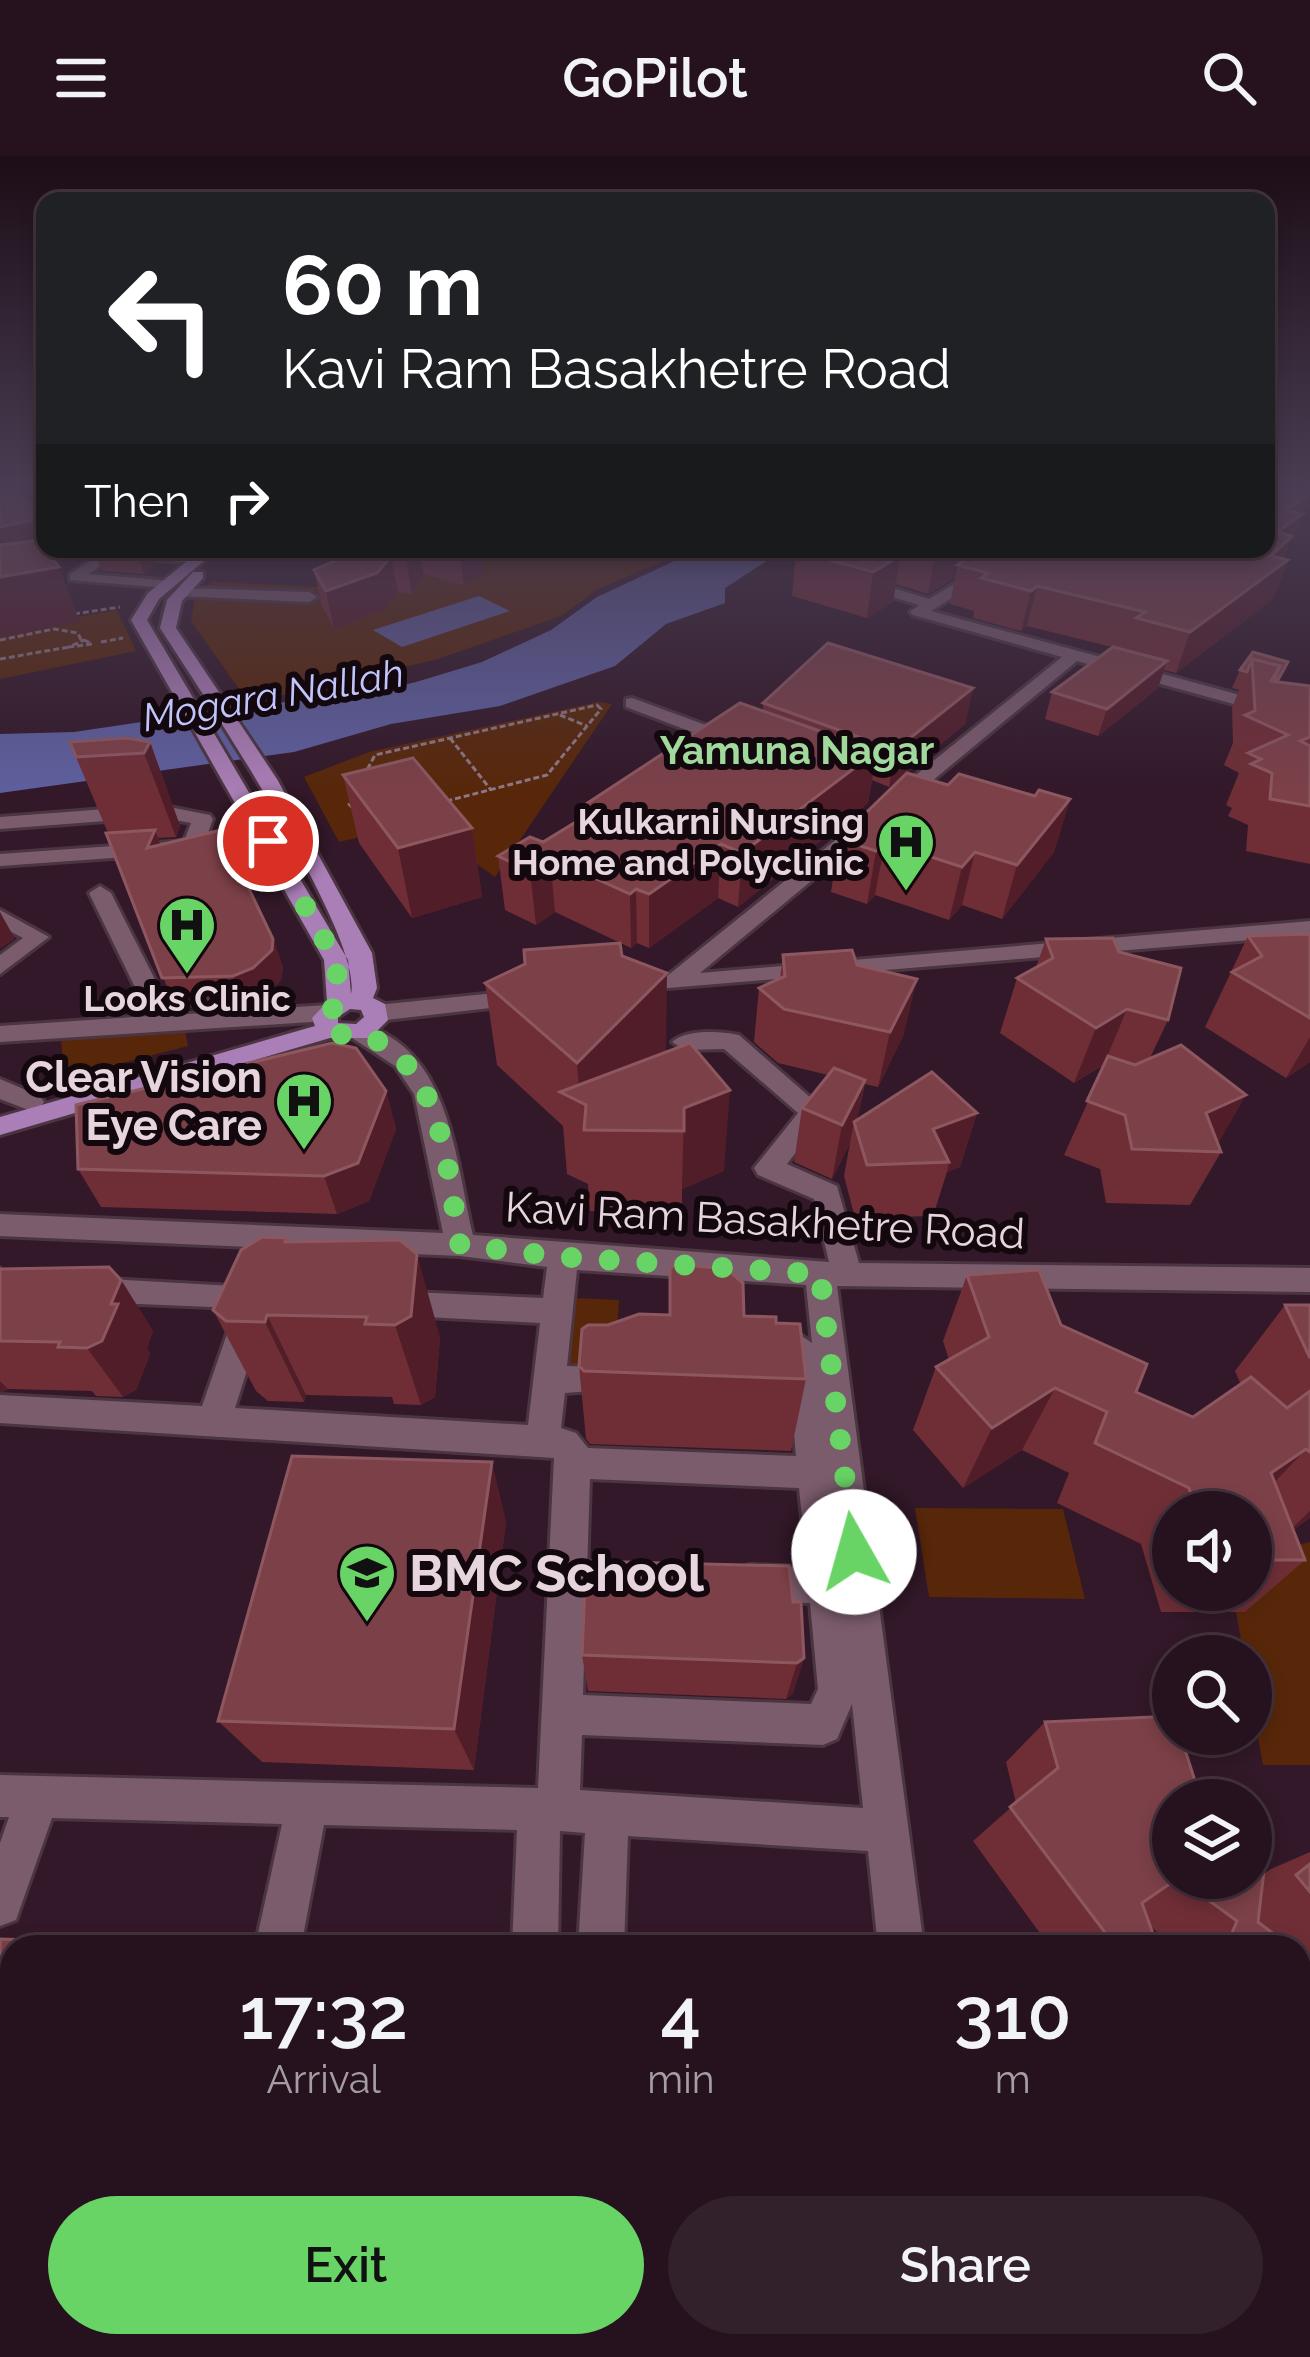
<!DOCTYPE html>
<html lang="en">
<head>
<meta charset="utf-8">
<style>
	:root { --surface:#26121e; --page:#32202b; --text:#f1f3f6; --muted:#a49ea4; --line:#42323c; --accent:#68d465 }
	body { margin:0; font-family:Raleway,sans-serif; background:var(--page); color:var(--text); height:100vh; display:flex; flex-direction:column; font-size:45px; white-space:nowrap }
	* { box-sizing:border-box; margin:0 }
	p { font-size:39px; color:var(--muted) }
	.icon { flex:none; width:66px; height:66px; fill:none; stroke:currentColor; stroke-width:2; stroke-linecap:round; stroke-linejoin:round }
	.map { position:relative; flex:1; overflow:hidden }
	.panel { position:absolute; left:0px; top:1779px; width:1311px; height:423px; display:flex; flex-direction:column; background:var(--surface); border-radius:36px 36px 0 0; box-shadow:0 6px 18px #0003,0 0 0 3px var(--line) }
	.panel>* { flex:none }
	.hud { position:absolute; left:36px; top:36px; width:1239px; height:366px; border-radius:24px; box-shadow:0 6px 18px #0003,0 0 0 3px var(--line); background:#202124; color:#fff; overflow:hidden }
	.fabs { position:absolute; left:1152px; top:1335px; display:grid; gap:24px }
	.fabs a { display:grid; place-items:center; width:120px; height:120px; border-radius:50%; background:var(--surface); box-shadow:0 6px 18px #0003,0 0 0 3px var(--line); font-size:60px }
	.pin { position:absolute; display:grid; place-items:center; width:102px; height:102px; color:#fff; margin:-51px; border:6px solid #fff; border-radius:50%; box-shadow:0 3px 12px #0007 }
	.me { position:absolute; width:132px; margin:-66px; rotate:353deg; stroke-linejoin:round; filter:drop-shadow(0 0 9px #0008) }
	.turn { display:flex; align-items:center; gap:42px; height:252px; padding:0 48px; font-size:54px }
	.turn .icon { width:156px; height:156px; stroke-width:2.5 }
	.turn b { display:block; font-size:84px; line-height:102px }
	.then { display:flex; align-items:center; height:114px; padding:0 48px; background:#0003; gap:24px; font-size:45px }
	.eta { display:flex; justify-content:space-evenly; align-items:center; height:204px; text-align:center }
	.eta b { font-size:72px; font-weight:600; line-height:84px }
	.button { display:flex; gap:24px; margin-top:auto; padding:24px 48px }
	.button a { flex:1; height:138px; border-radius:72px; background:var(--accent); color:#111; font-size:48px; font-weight:600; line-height:138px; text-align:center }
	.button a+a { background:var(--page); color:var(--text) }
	header { display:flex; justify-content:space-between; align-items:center; height:156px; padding:0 48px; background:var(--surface); font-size:54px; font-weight:600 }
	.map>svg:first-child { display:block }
</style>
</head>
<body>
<header><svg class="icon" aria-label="menu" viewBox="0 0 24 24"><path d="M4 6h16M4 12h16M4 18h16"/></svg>GoPilot<svg class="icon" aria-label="search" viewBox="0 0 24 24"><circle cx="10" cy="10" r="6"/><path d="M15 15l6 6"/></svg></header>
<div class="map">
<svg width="1310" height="2201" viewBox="0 0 1310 2201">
	<rect width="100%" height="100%" fill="#321828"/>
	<g fill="#582709">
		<polygon points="355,393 691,393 598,433 561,460 438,503 249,547 191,465 195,441 212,426 318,431"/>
		<polygon points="117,454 136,495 0,523 0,474"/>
		<polygon points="598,546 612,548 495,721 466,700 434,664 339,686 304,621 369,596"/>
		<polygon points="185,874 188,890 76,919 63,905 61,883"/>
		<polygon points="574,1142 619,1144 614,1217 566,1215"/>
		<polygon points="915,1352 1063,1353 1085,1443 929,1441"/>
		<polygon points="1310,1386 1310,1609 1263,1609 1251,1542 1251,1500 1244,1500 1232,1434 1251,1434 1251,1401"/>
	</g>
	<g fill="#5e5f9e">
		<polygon points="700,393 785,393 725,432 725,447 666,468 615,510 500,550 391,568 294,596 0,637 0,578 74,576 262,548 351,541 416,526 482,506 551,474 597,441"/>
		<polygon points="479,440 510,455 402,491 373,474"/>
	</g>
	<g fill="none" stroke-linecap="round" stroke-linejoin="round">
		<defs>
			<g id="minor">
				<polygon points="109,393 198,399 205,403 198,407 113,401 89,418 172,425 167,432 70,424 70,418"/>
				<polygon points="818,393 833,393 818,409 929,443 1013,393 1030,393 931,455 1310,558 1310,569 1077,505 700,817 1310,765 1310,779 620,836 620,826 667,820 1062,501 913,459 910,456 919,449 803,414"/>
				<polygon points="182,432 309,436 317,441 309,446 177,440 177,434"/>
				<polygon points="632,542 741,582 744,586 729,590 626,551 626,543"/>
				<polygon points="159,649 210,659 213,663 206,683 268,679 278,685 268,691 0,710 0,698 184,685 191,667 159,661 0,673 0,661"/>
				<polygon points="100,730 111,737 173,859 327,849 339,857 327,865 0,886 0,870 149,860 89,737"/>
				<polygon points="0,754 49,781 0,818 0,799 23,782 0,770"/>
				<polygon points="526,834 535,837 535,847 377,865 365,857 377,849"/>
				<path d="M361,868C451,893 455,1003 473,1079L829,1106L814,1043L758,1019L754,1012L798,957L724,893L685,894L672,886C686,873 720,875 739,879L827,956L787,1008L837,1030L859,1107L1310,1112V1136L837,1130L924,1791H878L868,1695L628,1680L624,1791H578L585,1677L560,1675L558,1791H512L517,1674L324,1669L301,1791H255L282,1668L52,1662L16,1764L0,1770V1687L9,1661H0V1619L538,1632L554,1302L0,1267V1239L202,1250L236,1152L90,1146L79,1143L75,1134L79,1125L90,1122L269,1132L273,1141L262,1152L265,1158L235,1252L528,1269L540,1167L390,1159L379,1156L374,1147L379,1138L390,1135L543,1142L547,1111L460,1100L0,1080V1058L443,1077L414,938L395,910L352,882L349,876L352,870ZM577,1114L806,1129L812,1187L796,1176L785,1180L780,1189L787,1202L796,1300L588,1292L576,1277L561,1272L565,1237L631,1232L635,1222L631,1212L567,1210ZM590,1323L799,1332L807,1411L749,1409L736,1414L730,1427L736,1440L749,1445L810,1447L818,1533L811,1548L583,1539ZM852,1548L863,1652L580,1634L582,1579L823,1589L837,1583Z"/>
				<polygon points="0,923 40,940 44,946 40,952 31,955 0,943"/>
				<polygon points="175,2190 229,2190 227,2201 173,2201"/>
				<polygon points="922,2190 976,2190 978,2201 924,2201"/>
			</g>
			<path id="major" d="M202,393H218L159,443L147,464L348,804L351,838C364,779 199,532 160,472L167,444L193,416H203V422L182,445L176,472L277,623L372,797L377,832L373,842L385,848L388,864L370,882H330L0,979V961L315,870L312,862L327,846L324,804L131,464L148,437ZM350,853L361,854L364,861L356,868L338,867V861Z"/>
		</defs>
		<use href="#minor" stroke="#4a3541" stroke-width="6"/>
		<use href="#major" stroke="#4a3541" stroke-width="6"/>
		<g stroke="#8e7885" stroke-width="3" stroke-dasharray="6 3" stroke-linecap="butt">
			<polyline points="74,458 120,451"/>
			<polyline points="0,484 54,473 78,477 81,484"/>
			<polygon points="84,484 92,488 69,491"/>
			<polyline points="101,486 123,482"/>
			<polyline points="0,503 69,491"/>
			<polygon points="597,549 601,553 547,619 366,666 349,648 375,599"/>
			<polyline points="560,559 587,570"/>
			<polyline points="450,582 491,634"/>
		</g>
		<use href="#minor" fill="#7b5c6d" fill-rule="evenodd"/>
		<use href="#major" fill="#aa7eb6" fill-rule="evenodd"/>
	</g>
	<g fill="#6f2e36" fill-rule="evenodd">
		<polygon points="1310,330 1310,340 1283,403 1288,404 1273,443 1176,517 1164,514 1158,532 1098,580 1045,563 1052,536 1112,491 1027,470 1021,475 973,462 974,455 950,448 957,409 960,408 956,406 953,423 928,438 896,428 893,446 867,462 792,440 796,395 799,393 1266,393"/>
		<polygon points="94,393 151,393 156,409 144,418 102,415"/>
		<polygon points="356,393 482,393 484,418 464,429 423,418 412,438 398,436 384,454 334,473 322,450 314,414 355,396"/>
		<polygon points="1253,496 1279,526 1310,530 1310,708 1246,695 1248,669 1228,660 1232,652 1226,649 1239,617 1224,609 1233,587 1232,552 1239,534 1232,532 1240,514"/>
		<polygon points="973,532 965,568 889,631 872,624 868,647 738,751 718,742 649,792 637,787 631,792 555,756 536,769 505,754 498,700 543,686 586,659 586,648 763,555 763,547"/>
		<polygon points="150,586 180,670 176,681 158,682 161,688 273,783 283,812 281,824 263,842 244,850 175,852 108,677 76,601"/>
		<polygon points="343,619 472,672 482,741 412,762 359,687"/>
		<polygon points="948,629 1070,643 1054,696 1002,763 962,749 949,764 875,739 867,748 831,736 839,683"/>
		<polygon points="1310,778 1310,906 1286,922 1205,871 1248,780"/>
		<polygon points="1046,783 1119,796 1168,864 1150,902 1218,988 1221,996 1190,1049 1106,1047 1100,1013 1064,999 1105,908 1074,927 1000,877 1017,822 1036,811"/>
		<polygon points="783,799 857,809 904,878 878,931 865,928 857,964 977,957 960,1011 947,1016 933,1060 855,1062 844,1020 850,987 832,1023 794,1006 802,952 828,919 778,907 754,886 759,832 780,822"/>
		<polygon points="622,800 724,1015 682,1033 682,1056 590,1055 588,1028 567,1018 563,970 497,909 485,827"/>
		<polygon points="386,935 396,973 369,1045 337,1058 101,1051 78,1013"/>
		<polygon points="287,1082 289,1086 440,1181 435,1241 421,1249 394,1248 392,1241 306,1239 304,1246 268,1245 256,1235 213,1154"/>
		<polygon points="0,1109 4,1113 121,1124 153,1175 147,1192 150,1198 136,1234 123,1241 96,1240 92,1235 8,1233 0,1237"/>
		<path d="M967,1119L1061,1169L1136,1236L1193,1261L1241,1229L1235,1215L1285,1149H1310V1362L1293,1374L1305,1404L1245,1456H1161L1141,1388L1057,1347L1069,1317L1022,1294L963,1332L913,1274L936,1211L949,1204L943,1185ZM1173,1356H1251V1434H1173Z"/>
		<polygon points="744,1160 776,1167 806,1223 791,1295 590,1288 586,1283 579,1210 608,1169"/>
		<polygon points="506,1365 474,1614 262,1606 218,1565"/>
		<polygon points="793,1446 804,1502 793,1537 786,1543 588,1535 582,1499"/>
		<polygon points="1045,1566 1196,1628 1264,1718 1271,1713 1310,1696 1310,2201 1183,2201 1177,2190 1299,2190 1299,1791 1171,1791 1172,1788 1151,1771 1154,1791 1050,1791 973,1685 1016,1647 1006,1606"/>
		<polygon points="0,2172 12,2172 12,2190 147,2190 144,2201 0,2201"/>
		<polygon points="216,2190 497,2190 496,2201 194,2201"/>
		<polygon points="639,2195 803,2201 639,2201"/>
	</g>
	<g fill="#511d29">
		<polygon points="0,330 45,330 45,373 43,373 45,380 45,393 50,393 57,411 59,411 80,466 0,482"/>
		<polygon points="1300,330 1310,330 1310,340 1280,410 1288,404 1273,443 1176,517 1190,476 1295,334"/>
		<polygon points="135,393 151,393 156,409 144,418"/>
		<polygon points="412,393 419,393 423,418 412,438 406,402"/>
		<polygon points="459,393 482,393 484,418 464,429"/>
		<polygon points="936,393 959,393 953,423 928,438"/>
		<polygon points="1123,393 1137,393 1130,416 1110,433"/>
		<polygon points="391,400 398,436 384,454 334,473 326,435"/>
		<polygon points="900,400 893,446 867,462 873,416"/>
		<polygon points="1037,430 1027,470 1021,475 1031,435"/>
		<polygon points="1167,505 1158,532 1098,580 1107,553"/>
		<polygon points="973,532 965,568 889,631 895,594"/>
		<polygon points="150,586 180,670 176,681 144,597"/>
		<polygon points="877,595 868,647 738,751 742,697"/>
		<polygon points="1070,643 1054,696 1002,763 1017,709"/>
		<polygon points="472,672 482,741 412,762 398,692"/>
		<polygon points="155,674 166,703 147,692"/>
		<polygon points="885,686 875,739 867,748 876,695"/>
		<polygon points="721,688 718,742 649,792 649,738"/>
		<polygon points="975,696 962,749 949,764 962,711"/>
		<polygon points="550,702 555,756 536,769 530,715"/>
		<polygon points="636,733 637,787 631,792 630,738"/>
		<polygon points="0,756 15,783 0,793"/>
		<polygon points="273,783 283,812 281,824 263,842 244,850 233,820"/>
		<polygon points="667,817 666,900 586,949 580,946 577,907"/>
		<polygon points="917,823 904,878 878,931 890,876"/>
		<polygon points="1127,853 1104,908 1074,927 1096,872"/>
		<polygon points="1310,881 1310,906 1286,922"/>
		<polygon points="865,924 856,971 854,966 850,987 832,1023 842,969"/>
		<polygon points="730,934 724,1015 682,1033 684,952"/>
		<polygon points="386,935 396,973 369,1045 337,1058 324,1020"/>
		<polygon points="1246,939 1215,993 1206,957"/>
		<polygon points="977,957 960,1011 947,1016 949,1006 933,973"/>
		<polygon points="417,1098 440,1181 435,1241 421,1249 395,1169"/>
		<polygon points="121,1124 153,1175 147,1192 150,1198 136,1234 123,1241 87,1192 111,1148"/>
		<polygon points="267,1159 306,1239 304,1246 265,1166"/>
		<polygon points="0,1225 8,1233 0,1237"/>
		<polygon points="1055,1232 1022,1294 963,1332 992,1272"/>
		<polygon points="1306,1293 1250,1352 1271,1317"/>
		<polygon points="492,1306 506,1365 474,1614 454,1573"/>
		<polygon points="1310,1355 1310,1362 1281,1383"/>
		<polygon points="804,1502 793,1537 786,1543 797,1507"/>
		<polygon points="118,2190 147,2190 144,2201 91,2201"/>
		<polygon points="495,2190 496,2201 487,2201"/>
	</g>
	<g fill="#7c4048" stroke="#8d575f" stroke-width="3">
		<polygon points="1266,330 1300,330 1295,334 1310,337 1287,354 1303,358 1277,376 1292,380 1271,400 1288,404 1190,476 1136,462 1145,456 1037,430 1031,435 981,422 988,417 957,409 985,393 1123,393 1122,394 1131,404 1148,393 1266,393"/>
		<polygon points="21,338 39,363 0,371 0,341"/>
		<polygon points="41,384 45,393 59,411 0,421 0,389"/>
		<polygon points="356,393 412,393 406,402 391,400 377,417 326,435 314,414 355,396"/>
		<polygon points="799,393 873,393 900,400 873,416 796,395"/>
		<polygon points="828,487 973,532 895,594 763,547"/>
		<polygon points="1113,491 1167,505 1107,553 1052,536"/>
		<polygon points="1253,496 1288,506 1278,524 1275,523 1280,510 1252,503 1247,516 1240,514"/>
		<polygon points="1252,503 1280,510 1271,525 1310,530 1310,581 1300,585 1310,590 1310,650 1270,643 1272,617 1251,608 1261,603 1248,597 1288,579 1245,559 1255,555"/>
		<polygon points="740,547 877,595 742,697 721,688 649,738 636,733 630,738 550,702 530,715 498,700 530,681 543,686 597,653 586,648"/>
		<polygon points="127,582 150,586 144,597 76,601 70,586"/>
		<polygon points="413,602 472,672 398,692 343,619"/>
		<polygon points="907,617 948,629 959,618 1035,640 1039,634 1070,643 1017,709 975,696 962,711 885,686 876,695 839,683"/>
		<polygon points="155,674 147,692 221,674 273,783 272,794 253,812 233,820 162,822 106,677"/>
		<polygon points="1310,778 1310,862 1232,816 1262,800 1248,780"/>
		<polygon points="1113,782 1119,796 1181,812 1168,864 1127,853 1096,872 1017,822 1053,802 1046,783"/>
		<polygon points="620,787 622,800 667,817 577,907 485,827 525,808 524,794"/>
		<polygon points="852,794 857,809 917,823 890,876 784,853 759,832 785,820 783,799"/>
		<polygon points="332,887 356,892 386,935 358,1007 324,1020 78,1013 76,949"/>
		<polygon points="690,887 730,934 684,952 684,975 584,974 586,949 560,936"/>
		<polygon points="1181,889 1246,939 1206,957 1221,996 1132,993 1125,959 1087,945 1108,900 1135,909"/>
		<polygon points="834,912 865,924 842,969 802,952"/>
		<polygon points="932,916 977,957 933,973 949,1006 867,1009 854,966"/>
		<polygon points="262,1081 287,1082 285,1086 400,1084 417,1098 411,1160 395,1169 365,1168 367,1161 267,1159 265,1166 226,1165 213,1154 241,1094"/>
		<polygon points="676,1108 727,1113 743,1127 744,1160 776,1161 776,1167 800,1168 806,1223 584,1215 579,1210 582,1173 588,1169 608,1169 639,1158 670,1159 670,1112"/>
		<polygon points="109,1111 121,1124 111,1148 118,1148 102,1185 87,1192 58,1191 60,1186 0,1185 0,1113"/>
		<polygon points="1039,1114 1061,1169 1147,1208 1136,1236 1193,1261 1251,1221 1287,1252 1310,1235 1310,1296 1306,1293 1271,1317 1305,1404 1251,1404 1251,1356 1197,1356 1189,1332 1095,1287 1107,1256 1055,1232 992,1272 936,1211 989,1181 967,1119"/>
		<polygon points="1285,1149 1310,1149 1310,1202"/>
		<polygon points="292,1300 492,1306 454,1573 218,1565"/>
		<polygon points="586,1405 789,1410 793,1446 801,1446 804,1502 797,1507 582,1499"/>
		<polygon points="1173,1560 1173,1578 1180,1578 1196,1628 1229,1644 1173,1644 1173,1722 1178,1722 1142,1747 1157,1789 1154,1791 1116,1791 1010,1651 1058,1612 1045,1566"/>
		<polygon points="1251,1655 1270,1664 1258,1766 1291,1791 1226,1791 1237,1765 1178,1722 1251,1722"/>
		<polygon points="1310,1708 1310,1736 1296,1719"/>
		<polygon points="0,1783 197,1789 197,1791 12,1791 12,1969 0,1969"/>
		<polygon points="1299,1797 1310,1806 1310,1934 1299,1926"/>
		<polygon points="1299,2021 1310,2021 1310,2201 1244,2201 1238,2190 1299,2190"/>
		<polygon points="0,2198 90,2201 0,2201"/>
	</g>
	<linearGradient id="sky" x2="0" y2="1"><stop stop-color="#1c0d16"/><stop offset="0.52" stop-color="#493d53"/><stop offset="1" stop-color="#493d53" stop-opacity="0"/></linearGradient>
	<rect width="1310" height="638" fill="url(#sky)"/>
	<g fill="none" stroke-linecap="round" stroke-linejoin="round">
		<path stroke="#68d465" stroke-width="21" stroke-dasharray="0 37.8" d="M268,685L336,804L339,848L327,857L325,867L338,878C347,879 357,876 365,879C445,911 447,1016 460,1089L563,1101L820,1118L854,1396"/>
	</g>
	<defs>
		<symbol id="hospital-pin" viewBox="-11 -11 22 30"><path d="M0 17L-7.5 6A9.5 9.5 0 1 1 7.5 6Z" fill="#68d465" stroke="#13080e"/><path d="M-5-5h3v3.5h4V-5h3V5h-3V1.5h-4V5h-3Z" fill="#111"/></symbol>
		<symbol id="school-pin" viewBox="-11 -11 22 30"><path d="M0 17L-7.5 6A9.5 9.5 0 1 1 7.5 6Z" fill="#68d465" stroke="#13080e"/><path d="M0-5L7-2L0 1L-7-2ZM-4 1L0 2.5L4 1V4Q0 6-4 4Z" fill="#111"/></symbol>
	</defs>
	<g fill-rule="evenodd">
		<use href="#hospital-pin" x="873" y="653" width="66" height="90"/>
		<use href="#hospital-pin" x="154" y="736" width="66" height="90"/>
		<use href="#hospital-pin" x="271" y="912" width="66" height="90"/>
		<use href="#school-pin" x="334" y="1384" width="66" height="90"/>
	</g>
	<g text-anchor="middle" stroke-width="12" stroke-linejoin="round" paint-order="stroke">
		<g font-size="36" font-weight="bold" fill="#e7d5de" stroke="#13080e" text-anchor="end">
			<text x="864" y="678">Kulkarni Nursing<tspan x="864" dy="41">Home and Polyclinic</tspan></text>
			<text x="187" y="855" text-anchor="middle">Looks Clinic</text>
		</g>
		<g font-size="39" font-style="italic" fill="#c1c5fc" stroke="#13080e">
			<text transform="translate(273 539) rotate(-10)" y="14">Mogara Nallah</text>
		</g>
		<g font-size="39" font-weight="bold" fill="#a1d99d" stroke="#13080e">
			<text x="797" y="608">Yamuna Nagar</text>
		</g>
		<g font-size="42" font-weight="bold" fill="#e7d5de" stroke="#13080e" text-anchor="end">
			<text x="262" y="936">Clear Vision<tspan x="262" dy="48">Eye Care</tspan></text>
		</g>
		<g font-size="42" fill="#e7d5de" stroke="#13080e">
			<text transform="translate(765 1064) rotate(3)" y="15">Kavi Ram Basakhetre Road</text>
		</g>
		<g font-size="51" font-weight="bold" fill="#e7d5de" stroke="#13080e" text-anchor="start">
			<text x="409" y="1435">BMC School</text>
		</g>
	</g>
</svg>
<div class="fabs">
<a><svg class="icon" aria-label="sound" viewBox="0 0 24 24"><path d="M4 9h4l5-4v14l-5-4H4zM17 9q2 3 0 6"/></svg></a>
<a><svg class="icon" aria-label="search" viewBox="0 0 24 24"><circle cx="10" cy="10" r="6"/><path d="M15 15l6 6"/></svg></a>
<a><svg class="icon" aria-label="layers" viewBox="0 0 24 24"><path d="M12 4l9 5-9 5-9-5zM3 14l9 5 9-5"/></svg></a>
</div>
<div class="pin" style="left:268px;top:685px;background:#d93025"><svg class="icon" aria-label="arrive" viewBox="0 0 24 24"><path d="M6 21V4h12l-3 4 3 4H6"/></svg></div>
<svg class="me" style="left:854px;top:1396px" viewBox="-20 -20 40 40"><circle r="19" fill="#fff"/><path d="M0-13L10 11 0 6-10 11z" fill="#68d465"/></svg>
<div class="hud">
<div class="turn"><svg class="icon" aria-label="left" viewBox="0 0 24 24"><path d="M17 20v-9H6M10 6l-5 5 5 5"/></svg><div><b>60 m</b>Kavi Ram Basakhetre Road</div></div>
<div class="then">Then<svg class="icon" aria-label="right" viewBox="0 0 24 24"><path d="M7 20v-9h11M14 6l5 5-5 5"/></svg></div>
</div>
<section class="panel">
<div class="eta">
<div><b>17:32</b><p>Arrival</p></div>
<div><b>4</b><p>min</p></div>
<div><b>310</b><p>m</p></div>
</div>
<div class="button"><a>Exit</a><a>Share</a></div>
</section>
</div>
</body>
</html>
